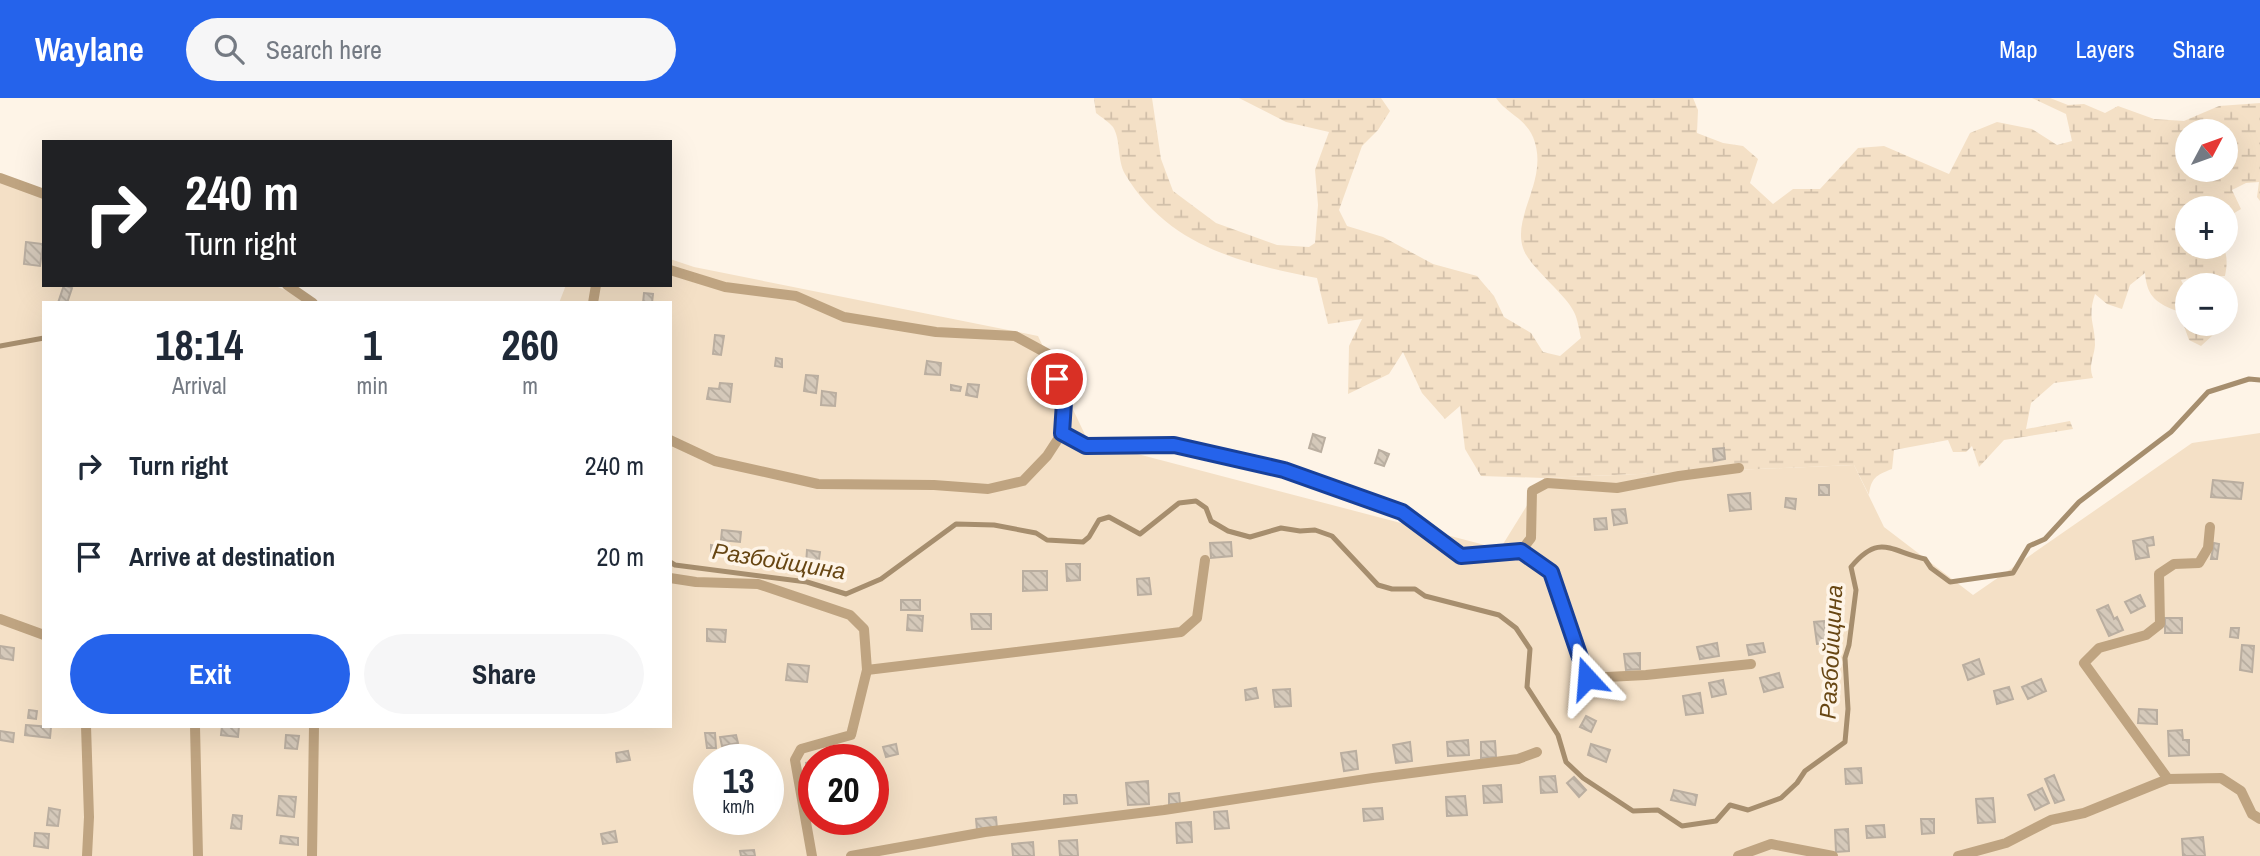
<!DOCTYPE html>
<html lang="en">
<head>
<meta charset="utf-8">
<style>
	:root { --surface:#fff; --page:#f6f6f7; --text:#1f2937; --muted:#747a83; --accent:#2563eb }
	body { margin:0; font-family:"Archivo Narrow",sans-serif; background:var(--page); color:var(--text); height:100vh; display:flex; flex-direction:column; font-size:26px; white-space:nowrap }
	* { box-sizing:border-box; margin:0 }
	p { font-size:23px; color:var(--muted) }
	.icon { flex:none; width:38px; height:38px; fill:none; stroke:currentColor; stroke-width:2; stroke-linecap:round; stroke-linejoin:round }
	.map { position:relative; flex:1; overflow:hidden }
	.side { position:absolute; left:42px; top:203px; width:630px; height:427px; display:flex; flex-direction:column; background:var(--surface); border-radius:0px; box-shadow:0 7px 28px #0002 }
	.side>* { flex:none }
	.banner { position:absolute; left:42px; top:42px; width:630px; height:147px; border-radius:0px; box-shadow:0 7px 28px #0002; background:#202124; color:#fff; overflow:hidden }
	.needle { width:46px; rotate:49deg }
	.fabs { position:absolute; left:2175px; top:21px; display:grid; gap:14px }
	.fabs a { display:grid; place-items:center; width:63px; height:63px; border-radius:50%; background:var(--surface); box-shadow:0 7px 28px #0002; font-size:35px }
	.speed { position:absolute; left:693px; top:646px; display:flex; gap:14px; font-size:35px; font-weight:700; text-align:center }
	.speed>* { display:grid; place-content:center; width:91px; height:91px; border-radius:50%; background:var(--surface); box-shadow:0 7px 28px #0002; line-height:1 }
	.speed small { font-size:18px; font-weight:400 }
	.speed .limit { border:10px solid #d22; background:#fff; color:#111 }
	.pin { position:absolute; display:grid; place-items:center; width:60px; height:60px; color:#fff; margin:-30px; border:4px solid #fff; border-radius:50%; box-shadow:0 2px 7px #0007 }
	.me { position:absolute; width:77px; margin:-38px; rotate:341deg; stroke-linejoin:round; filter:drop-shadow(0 0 5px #0008) }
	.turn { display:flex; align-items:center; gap:24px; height:147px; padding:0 28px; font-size:32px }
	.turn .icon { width:91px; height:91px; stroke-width:2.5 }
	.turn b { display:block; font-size:49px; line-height:60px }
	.eta { display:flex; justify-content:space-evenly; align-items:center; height:119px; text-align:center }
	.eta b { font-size:42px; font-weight:700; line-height:49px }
	.primary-button { display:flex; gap:14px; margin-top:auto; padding:14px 28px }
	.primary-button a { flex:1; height:80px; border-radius:42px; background:var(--accent); color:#fff; font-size:28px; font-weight:700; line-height:80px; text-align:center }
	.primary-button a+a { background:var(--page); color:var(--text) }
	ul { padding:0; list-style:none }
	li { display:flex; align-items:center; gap:21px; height:91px; padding:0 28px }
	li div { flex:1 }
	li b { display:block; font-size:26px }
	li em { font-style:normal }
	header { display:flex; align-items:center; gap:42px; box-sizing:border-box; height:98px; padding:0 35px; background:var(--accent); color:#fff }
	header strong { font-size:33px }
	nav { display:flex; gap:38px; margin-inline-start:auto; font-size:24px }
	.search { width:490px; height:63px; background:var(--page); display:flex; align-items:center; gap:18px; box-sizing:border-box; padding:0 24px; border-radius:38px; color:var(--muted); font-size:26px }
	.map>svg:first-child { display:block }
</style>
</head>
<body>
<header>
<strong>Waylane</strong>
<div class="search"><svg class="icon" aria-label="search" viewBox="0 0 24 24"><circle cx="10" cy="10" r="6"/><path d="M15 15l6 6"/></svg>Search here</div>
<nav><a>Map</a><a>Layers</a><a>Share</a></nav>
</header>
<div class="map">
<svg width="2260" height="758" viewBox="0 0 2260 758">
	<defs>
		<pattern id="wetland-marsh" width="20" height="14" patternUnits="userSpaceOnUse" patternTransform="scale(1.75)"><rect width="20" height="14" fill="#f4e0c6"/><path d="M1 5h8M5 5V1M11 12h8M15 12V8" fill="none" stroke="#d1bfa9"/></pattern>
		<pattern id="building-back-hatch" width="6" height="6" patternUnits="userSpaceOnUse" patternTransform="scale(1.75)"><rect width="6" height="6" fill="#d5c9ba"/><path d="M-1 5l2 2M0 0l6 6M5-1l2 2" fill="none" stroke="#b6ac9f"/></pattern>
	</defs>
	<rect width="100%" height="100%" fill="#fef4e7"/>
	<path fill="url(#wetland-marsh)" fill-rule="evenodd" d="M1094,0H1152L1161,61L1173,93L1216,125L1277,147L1309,149L1315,145L1318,107L1315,72L1329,34L1286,24L1239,0H1381L1390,13L1378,32L1362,48L1339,112L1347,128L1383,139L1433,166L1477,178L1494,198L1504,219L1531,235L1543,254L1560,258L1581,240C1579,232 1578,222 1574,214C1565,195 1529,169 1523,150C1512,116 1550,81 1533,39C1525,20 1506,15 1496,0H1693L1698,12L1697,35L1723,45L1743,48L1758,61L1750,85L1773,106L1793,91H1820L1858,50L1884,48L1949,76L1970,35L1997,24L2032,31L2057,47L2072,43L2066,16L2032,0H2050L2068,7L2084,6L2105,15L2118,8L2154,21L2184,23L2219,8L2260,5V103L2257,99L2259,84L2246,85L2232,92L2241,111L2226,120V110H2188V149H2223C2228,158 2227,168 2225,178H2200L2181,182L2187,195L2188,226H2213V237L2201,248L2189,242L2179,214C2157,205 2147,200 2145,175L2130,187L2122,211L2107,206L2095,196C2087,220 2095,225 2095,247C2094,260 2088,267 2093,280L2054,285L2031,305L2026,331L2070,323L2073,331L2004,342L1979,369L1972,348L1966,354H1953L1948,342L1894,352L1892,371C1876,377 1871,380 1869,397L1854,367L1544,380L1481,378L1465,351L1460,308L1445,321L1422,295L1403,254L1389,276L1348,296L1349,248L1362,221L1328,226L1317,180C1240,165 1168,148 1125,76C1117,62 1121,42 1113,29C1109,24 1101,19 1096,15ZM2188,33H2226V72H2188Z"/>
	<path fill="#f4e0c6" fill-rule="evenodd" d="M0,79L44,96V187H273L317,205H44V628H670V205H559L566,187H670V161L694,169L1038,238L1088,343L1500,451L1544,380L1854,367L1884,429L1973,497L2192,345L2260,335V758H0ZM709,662H768V721H709ZM814,662H873V721H814Z"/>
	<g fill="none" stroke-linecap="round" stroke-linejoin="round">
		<g stroke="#a68e6e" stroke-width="5">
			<polyline points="0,248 44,240"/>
			<path d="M670,464L675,467L807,484L846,496L881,481L956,426L994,427L1036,435L1047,442L1083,444L1089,439L1099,422L1109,419L1140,436L1179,405L1196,403L1206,410L1211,423L1228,433L1250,439L1281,430L1300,433L1315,432L1332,438L1378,487L1392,491H1415L1425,498L1499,517L1516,530L1530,551L1527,589L1558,637L1566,664L1583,680L1633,713L1658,712L1682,728L1716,723L1730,707L1748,712L1781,700L1797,685L1805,673L1845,644L1848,611L1845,560L1849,547L1856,492L1851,469C1879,435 1890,453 1925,461L1931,470L1950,484L2013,475L2029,448L2045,441L2079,404L2171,334L2208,294L2249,281L2260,282"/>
		</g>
	</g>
	<g fill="url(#building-back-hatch)" stroke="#baaea0" stroke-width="2">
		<polygon points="26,144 43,146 40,168 24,166"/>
		<polygon points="64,187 72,190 67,205 58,205"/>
		<polygon points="644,195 653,196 652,205 643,205"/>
		<polygon points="715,237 724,238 721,257 713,256"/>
		<polygon points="776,260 782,261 782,269 775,268"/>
		<polygon points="927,263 941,265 940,277 925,276"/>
		<polygon points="806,277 818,278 816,295 804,293"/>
		<polygon points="720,285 732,286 730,304 707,301 709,290 719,291"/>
		<polygon points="968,286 979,287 977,299 966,297"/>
		<polygon points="951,287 961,289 960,293 951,292"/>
		<polygon points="822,293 836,295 835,308 821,307"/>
		<polygon points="1313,336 1325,340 1321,354 1309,350"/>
		<polygon points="1724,350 1725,361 1714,363 1713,351"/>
		<polygon points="1379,352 1389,356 1384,368 1375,365"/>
		<polygon points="2213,382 2243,385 2241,401 2211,399"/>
		<rect x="1819" y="387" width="10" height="10"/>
		<polygon points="1750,395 1751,411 1730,413 1728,397"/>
		<polygon points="1786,400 1796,401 1795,411 1785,409"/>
		<polygon points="1625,411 1627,425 1614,427 1612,412"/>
		<polygon points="1606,420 1607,431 1595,432 1594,421"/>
		<polygon points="722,432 741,434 740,444 721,442"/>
		<polygon points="2153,439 2154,447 2147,448 2149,459 2136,461 2133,443"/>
		<polygon points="1231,444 1232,458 1211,460 1210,445"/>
		<polygon points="2214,445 2219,446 2217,461 2211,461"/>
		<polygon points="711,447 724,449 723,455 711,454"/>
		<polygon points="807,452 820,454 818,468 806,467"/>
		<polygon points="1066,466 1080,466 1080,482 1067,483"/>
		<polygon points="1023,473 1047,473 1047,492 1023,493"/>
		<polygon points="1149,480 1151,496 1138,497 1137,481"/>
		<polygon points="2140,497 2145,508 2131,515 2125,504"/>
		<rect x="901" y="502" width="19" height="10"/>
		<polygon points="2108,507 2114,521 2117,519 2123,532 2109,538 2097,512"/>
		<polygon points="971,516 991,516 991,531 972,531"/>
		<polygon points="908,517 923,518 922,533 907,532"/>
		<rect x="2165" y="520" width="17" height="15"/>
		<polygon points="1824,523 1827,545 1817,546 1814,524"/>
		<polygon points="2231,530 2239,530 2238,540 2230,539"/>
		<polygon points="707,531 726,532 725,544 707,543"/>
		<polygon points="1717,545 1719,558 1700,561 1697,549"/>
		<polygon points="1763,545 1765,554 1749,557 1747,547"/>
		<polygon points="2242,547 2254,548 2252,574 2240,572"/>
		<polygon points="0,548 14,550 13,562 0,560"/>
		<polygon points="1640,555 1640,571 1626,572 1624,556"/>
		<polygon points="1979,561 1984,576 1968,582 1963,567"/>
		<polygon points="788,566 809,568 807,584 786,582"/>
		<polygon points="1779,575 1783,589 1764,594 1760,580"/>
		<polygon points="2041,581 2046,593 2028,601 2022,589"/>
		<polygon points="1723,582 1726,596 1712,599 1709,585"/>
		<polygon points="2009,589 2013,601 1997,606 1994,593"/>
		<polygon points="1256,590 1258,600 1246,602 1245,592"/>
		<polygon points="1290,591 1291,608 1275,609 1273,592"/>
		<polygon points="1700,595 1703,615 1686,617 1683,598"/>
		<polygon points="2139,611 2157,612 2157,626 2138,625"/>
		<polygon points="29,612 37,613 36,621 28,620"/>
		<polygon points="1586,618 1596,623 1591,634 1580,629"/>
		<polygon points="26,627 51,629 50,640 25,637"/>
		<polygon points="222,628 239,628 238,639 221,637"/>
		<polygon points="2182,632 2183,642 2189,642 2189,657 2169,658 2168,633"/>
		<polygon points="0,633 14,635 13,644 0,642"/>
		<polygon points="705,635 715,635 716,650 707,650"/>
		<polygon points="286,637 299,638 297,651 285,650"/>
		<polygon points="736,637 738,645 722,648 720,639"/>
		<polygon points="1468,642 1469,657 1448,658 1447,644"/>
		<polygon points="1495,643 1496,659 1481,660 1481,644"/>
		<polygon points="1410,644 1412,663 1396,665 1393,647"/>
		<polygon points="896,646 898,656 886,659 883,649"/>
		<polygon points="1591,646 1610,652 1606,664 1588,657"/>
		<polygon points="628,653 630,662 617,664 616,655"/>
		<polygon points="1356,653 1358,671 1344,673 1341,655"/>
		<polygon points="814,664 814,687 807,687 806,665"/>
		<polygon points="1861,670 1862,685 1846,686 1845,671"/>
		<polygon points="2054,677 2064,702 2055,705 2045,681"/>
		<polygon points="1555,678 1557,694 1541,695 1540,679"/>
		<polygon points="1574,679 1586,692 1579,699 1567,685"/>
		<polygon points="1148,683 1149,706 1128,707 1126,685"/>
		<polygon points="1501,687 1502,704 1484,705 1483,688"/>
		<polygon points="2042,690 2049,705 2035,712 2028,697"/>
		<polygon points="1674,692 1697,697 1695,707 1671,702"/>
		<polygon points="1179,695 1180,706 1169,706 1169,696"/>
		<polygon points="1064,697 1076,697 1077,705 1064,706"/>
		<polygon points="279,698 296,699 294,719 277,717"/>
		<polygon points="1465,698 1467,717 1447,718 1446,699"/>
		<polygon points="1993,700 1995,724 1978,725 1976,701"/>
		<polygon points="49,710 60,712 58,728 47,727"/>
		<polygon points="1382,710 1383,721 1364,723 1363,711"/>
		<polygon points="1227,713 1229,730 1215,731 1214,714"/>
		<polygon points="233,717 242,718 241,731 231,730"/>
		<polygon points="996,719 997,731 977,732 976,721"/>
		<polygon points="1921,721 1934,721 1934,735 1922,736"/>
		<polygon points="1191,724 1192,744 1177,745 1176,725"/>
		<polygon points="1884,727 1885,739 1867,740 1866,728"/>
		<polygon points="1848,731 1849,753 1836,754 1835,732"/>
		<polygon points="615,733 617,744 603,746 601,736"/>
		<polygon points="35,735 49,736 48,750 34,748"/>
		<polygon points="281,738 298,740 298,747 280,745"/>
		<polygon points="2203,739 2205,758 2183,758 2182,741"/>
		<polygon points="1077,742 1078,758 1060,758 1059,743"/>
		<polygon points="1033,744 1034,758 1013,758 1012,746"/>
		<polygon points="754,752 755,758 741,758 740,753"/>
	</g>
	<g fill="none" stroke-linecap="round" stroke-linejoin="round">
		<g stroke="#bfa481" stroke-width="10">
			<polyline points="0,80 44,96"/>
			<polyline points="670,172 725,189 796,198 844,219 936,234 1015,238 1050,257 1064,304 1062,335 1047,358 1023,383 988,391 934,387 818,386 715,363 670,342"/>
			<polyline points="287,187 313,205"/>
			<polyline points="593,205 596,187"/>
			<polyline points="1062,335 1086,348 1174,347 1284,372 1402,414 1461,458 1521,453 1551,474 1587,580 1646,577 1751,566"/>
			<polyline points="1521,453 1531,440 1532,393 1547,385 1617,390 1679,378 1739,370"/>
			<polyline points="670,480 696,484 758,486 850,517 864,531 867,572 851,637 801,651 795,662 812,758"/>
			<polyline points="0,521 44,537"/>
			<polyline points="867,572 1181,534 1197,520 1205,462"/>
			<polyline points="86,628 89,719 87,758"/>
			<polyline points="195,628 198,758"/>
			<polyline points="2168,681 2084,565 2099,550 2146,537 2160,526 2159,476 2174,466 2199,465 2208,450 2210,429"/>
			<polyline points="312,758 314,628"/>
			<polyline points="851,758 985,734 1164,712 1373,680 1518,661 1537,654"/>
			<polyline points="1738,758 1771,746 1833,758"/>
			<polyline points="1958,758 2006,745 2051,722 2084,715 2168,681 2221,680 2241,693 2252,716 2260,721"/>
		</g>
	</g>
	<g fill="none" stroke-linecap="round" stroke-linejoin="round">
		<defs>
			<polyline id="route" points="1057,281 1064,304 1062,335 1086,348 1174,347 1284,372 1402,414 1461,458 1521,453 1551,474 1587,580"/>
		</defs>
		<use href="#route" stroke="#184099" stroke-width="18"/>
		<use href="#route" stroke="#2563eb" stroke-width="12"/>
	</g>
	<g text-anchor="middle" stroke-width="7" stroke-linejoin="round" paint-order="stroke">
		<g font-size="23" font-style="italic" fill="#674613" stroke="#fef4e7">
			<text transform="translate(779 463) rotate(9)" y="8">Разбойщина</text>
			<text transform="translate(1831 554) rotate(-87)" y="8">Разбойщина</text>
		</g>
	</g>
</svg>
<div class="fabs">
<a><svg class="needle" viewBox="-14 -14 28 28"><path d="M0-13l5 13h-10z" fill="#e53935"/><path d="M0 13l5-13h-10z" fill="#747a83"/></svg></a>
<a>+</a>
<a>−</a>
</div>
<div class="speed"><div>13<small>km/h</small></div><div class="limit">20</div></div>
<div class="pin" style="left:1057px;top:281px;background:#d93025"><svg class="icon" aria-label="arrive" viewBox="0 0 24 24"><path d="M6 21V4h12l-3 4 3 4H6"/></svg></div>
<svg class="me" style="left:1587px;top:580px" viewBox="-20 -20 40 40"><path d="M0-17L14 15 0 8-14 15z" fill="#2563eb" stroke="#fff" stroke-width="4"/></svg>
<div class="banner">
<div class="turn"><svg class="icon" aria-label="right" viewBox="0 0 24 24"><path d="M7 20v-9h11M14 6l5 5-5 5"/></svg><div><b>240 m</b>Turn right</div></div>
</div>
<section class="side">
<div class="eta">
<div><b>18:14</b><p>Arrival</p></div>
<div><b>1</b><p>min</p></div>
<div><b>260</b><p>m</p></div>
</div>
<ul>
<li><svg class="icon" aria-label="right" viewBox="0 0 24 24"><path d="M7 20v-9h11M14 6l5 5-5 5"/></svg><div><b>Turn right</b></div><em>240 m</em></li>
<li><svg class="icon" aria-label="arrive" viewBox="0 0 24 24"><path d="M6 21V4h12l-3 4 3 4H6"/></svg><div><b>Arrive at destination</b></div><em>20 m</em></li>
</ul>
<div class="primary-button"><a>Exit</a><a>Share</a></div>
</section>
</div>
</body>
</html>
